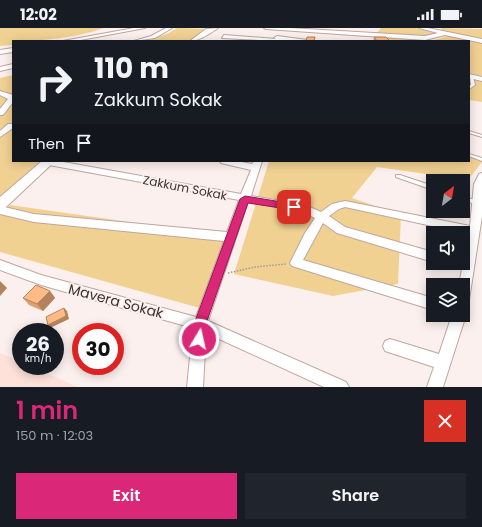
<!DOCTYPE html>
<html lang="en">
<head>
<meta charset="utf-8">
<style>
	:root { --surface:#171b24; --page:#20242c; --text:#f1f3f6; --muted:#9ea1a6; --accent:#db2777 }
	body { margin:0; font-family:Poppins,sans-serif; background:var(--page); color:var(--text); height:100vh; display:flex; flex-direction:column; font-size:15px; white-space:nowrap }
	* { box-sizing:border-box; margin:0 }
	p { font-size:13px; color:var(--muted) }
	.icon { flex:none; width:22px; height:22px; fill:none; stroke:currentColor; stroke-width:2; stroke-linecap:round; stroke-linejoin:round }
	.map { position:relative; height:359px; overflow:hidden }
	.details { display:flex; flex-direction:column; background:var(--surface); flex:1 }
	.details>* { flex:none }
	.top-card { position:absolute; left:12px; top:12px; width:458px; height:122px; border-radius:0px; box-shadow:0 2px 10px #0003; background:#171b24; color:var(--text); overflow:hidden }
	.needle { width:26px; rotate:31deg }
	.controls { position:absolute; left:426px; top:146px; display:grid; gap:8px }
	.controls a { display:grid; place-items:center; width:44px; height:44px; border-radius:0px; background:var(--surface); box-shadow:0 2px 10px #0003; font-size:20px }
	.speed { position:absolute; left:12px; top:295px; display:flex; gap:8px; font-size:20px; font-weight:700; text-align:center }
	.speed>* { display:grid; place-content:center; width:52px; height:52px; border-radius:50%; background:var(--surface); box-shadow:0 2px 10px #0003; line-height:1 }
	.speed small { font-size:10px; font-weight:400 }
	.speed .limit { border:6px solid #d22; background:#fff; color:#111 }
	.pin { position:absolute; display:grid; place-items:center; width:34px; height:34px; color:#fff; margin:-17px; border-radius:8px; box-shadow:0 2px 6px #0006 }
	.me { position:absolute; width:44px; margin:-22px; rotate:9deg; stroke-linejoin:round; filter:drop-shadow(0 0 3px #0008) }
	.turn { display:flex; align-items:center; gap:14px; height:84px; padding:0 16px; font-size:18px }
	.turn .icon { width:52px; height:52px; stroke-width:2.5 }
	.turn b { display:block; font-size:28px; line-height:34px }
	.then { display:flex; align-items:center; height:38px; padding:0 16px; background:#0003; gap:8px; font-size:15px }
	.round { display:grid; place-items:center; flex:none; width:42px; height:42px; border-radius:0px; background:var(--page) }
	.summary { display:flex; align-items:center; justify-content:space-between; height:68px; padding:0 16px }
	h1 { font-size:24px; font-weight:600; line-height:30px; color:var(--accent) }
	.button { display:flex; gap:8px; margin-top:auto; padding:8px 16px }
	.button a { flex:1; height:46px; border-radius:0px; background:var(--accent); color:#fff; font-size:16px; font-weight:600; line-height:46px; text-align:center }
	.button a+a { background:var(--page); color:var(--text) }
	.status { display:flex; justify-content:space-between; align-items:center; height:28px; padding:0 20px; background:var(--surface); direction:ltr }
	.status svg { height:11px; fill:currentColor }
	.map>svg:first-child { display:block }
</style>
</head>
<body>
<div class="status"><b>12:02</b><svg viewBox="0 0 49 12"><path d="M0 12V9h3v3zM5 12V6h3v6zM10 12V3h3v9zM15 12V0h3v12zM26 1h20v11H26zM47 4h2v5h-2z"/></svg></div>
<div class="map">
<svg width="482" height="359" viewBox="0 0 482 359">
	<rect width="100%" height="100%" fill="#fbf0ed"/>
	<polygon fill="#fee1d9" points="0,325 21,334 21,338 30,338 78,359 0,359"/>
	<g fill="#f1d192">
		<path d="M0,0H104C75,10 43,13 13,13V17L0,18Z"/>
		<polygon points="177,0 209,1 191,13 147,13 169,5"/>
		<polygon points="381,0 415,0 440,6 429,9 376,6"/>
		<polygon points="442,0 482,1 482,12 439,3"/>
		<polygon points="383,8 434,12 448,8 482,15 482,74 469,72 469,13 387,13"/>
		<polygon points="13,47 13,133 40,133 0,171 0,50"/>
		<polygon points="469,128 482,134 468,152 377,139 352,170 401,187 398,256 333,268 234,246 269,133 469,133"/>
		<polygon points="10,177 228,208 203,281 0,224 0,186"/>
	</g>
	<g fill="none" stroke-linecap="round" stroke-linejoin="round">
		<defs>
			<g id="lane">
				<polygon points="470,48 473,49 475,57 469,61 469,58 471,57"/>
				<polygon points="469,103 482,107 482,109 469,105"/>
				<polygon points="469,126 482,130 482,133 469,128"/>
				<polygon points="396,147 400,147 433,158 433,162 396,149"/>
				<polygon points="463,168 480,174 480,175 478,177 463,172"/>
			</g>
			<g id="street">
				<polygon points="134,0 145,0 75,13 63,13"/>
				<polygon points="166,0 172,0 155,10 134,13 151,8"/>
				<polygon points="264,0 289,0 425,8 438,5 419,0 428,0 482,11 482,15 445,7 425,12 266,1"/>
				<polygon points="224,7 276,11 274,10 277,8 315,13 279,12 281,13 222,10"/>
				<polygon points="13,20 13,24 0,26 0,22"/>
				<polygon points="13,36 13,40 0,43 0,39"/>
				<polygon points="469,46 482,49 482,53 469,50"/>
				<polygon points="0,63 13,67 13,74 3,87 0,87 0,81 8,71 0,67"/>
				<polygon points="8,96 13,96 13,100 0,109 0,103"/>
				<polygon points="45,133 58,133 241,166 251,142 221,135 220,133 236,133 252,136 254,133 262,133 251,168 305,177 321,184 332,176 345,173 470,198 474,156 479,146 482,145 482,188 469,272 467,276 463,278 463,257 459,257 462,241 451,238 449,235 463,235 469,206 345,179 339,181 329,188 345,199 433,224 433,234 337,205 323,195 303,232 433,270 433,282 292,238 290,235 305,205 315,190 303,184 248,174 208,293 346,354 349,359 324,359 206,305 203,359 187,359 193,300 41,257 0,242 0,232 41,247 196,289 224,213 34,194 0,186 0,178 34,186 227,204 239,172 49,137 46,136"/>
				<polygon points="463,282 466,287 443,359 427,359 434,339 385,323 383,318 385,313 390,311 439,326 452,287 463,287"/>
			</g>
			<g id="secondary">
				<path d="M218,0C211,5 199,13 190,13L206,1Z"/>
				<polygon points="42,133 55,133 5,180 0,182 0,169"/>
			</g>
		</defs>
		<use href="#lane" stroke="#c0a69e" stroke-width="2"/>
		<use href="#street" stroke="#c0a69e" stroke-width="2"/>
		<use href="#secondary" stroke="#c0a69e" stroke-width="2"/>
		<polyline stroke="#a49996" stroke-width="1.5" stroke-dasharray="1.5 1.5" stroke-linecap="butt" points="228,245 255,239 286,236"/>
		<use href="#lane" fill="#fff" fill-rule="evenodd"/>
		<use href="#street" fill="#fff" fill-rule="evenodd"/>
		<use href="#secondary" fill="#fff" fill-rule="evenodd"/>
	</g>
	<g fill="#dba171">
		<polygon points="374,9 390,13 373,13"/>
		<polygon points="50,263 55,270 43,283 29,277 23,270"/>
	</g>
	<g fill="#b2835c">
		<polygon points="0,253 7,260 0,268"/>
		<polygon points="50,263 55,270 43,283 37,276"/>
		<polygon points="64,280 67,283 69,291 50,300 48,297"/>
	</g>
	<g fill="#ffbb83" stroke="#b2835c">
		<polygon points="307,9 315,9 314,13 306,13"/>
		<polygon points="374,9 386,9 390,13 377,13"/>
		<polygon points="36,257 50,263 37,276 23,270"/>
		<polygon points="64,280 66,288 48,297 46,289"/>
	</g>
	<polygon fill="#db2777" stroke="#8e194d" points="245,168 294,176 298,179 294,182 248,175 206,296 203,315 199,317 194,315 193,311 194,296 240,171"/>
	<g text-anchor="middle" stroke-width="4" stroke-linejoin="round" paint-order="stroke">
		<g font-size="12" fill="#3b312e" stroke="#fbf0ed">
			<text transform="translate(185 160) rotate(11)" y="4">Zakkum Sokak</text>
		</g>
		<g font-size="14" fill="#3b312e" stroke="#fbf0ed">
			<text transform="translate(116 273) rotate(15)" y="5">Mavera Sokak</text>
		</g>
	</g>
</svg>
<div class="controls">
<a><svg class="needle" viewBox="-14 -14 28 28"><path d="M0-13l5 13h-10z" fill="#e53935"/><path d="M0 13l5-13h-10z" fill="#9ea1a6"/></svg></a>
<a><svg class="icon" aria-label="sound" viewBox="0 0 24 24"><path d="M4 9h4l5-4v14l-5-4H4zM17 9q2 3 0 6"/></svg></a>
<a><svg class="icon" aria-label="layers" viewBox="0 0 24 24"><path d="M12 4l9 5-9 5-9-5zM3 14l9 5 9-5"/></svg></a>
</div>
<div class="speed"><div>26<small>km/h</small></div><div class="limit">30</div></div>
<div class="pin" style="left:294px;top:179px;background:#d93025"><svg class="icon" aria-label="arrive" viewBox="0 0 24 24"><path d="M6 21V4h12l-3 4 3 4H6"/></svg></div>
<svg class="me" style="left:199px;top:311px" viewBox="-20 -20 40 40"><circle r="17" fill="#db2777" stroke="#fff" stroke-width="3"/><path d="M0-11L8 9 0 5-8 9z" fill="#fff"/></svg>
<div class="top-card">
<div class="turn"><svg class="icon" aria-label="right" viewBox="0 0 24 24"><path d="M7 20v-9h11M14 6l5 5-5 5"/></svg><div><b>110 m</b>Zakkum Sokak</div></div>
<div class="then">Then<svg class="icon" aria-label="arrive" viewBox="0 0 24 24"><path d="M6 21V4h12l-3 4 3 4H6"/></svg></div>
</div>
</div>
<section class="details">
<div class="summary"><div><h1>1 min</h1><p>150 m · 12:03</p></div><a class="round" style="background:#d93025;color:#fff"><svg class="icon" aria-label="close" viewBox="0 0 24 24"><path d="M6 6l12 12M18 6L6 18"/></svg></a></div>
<div class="button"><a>Exit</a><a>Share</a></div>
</section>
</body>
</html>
